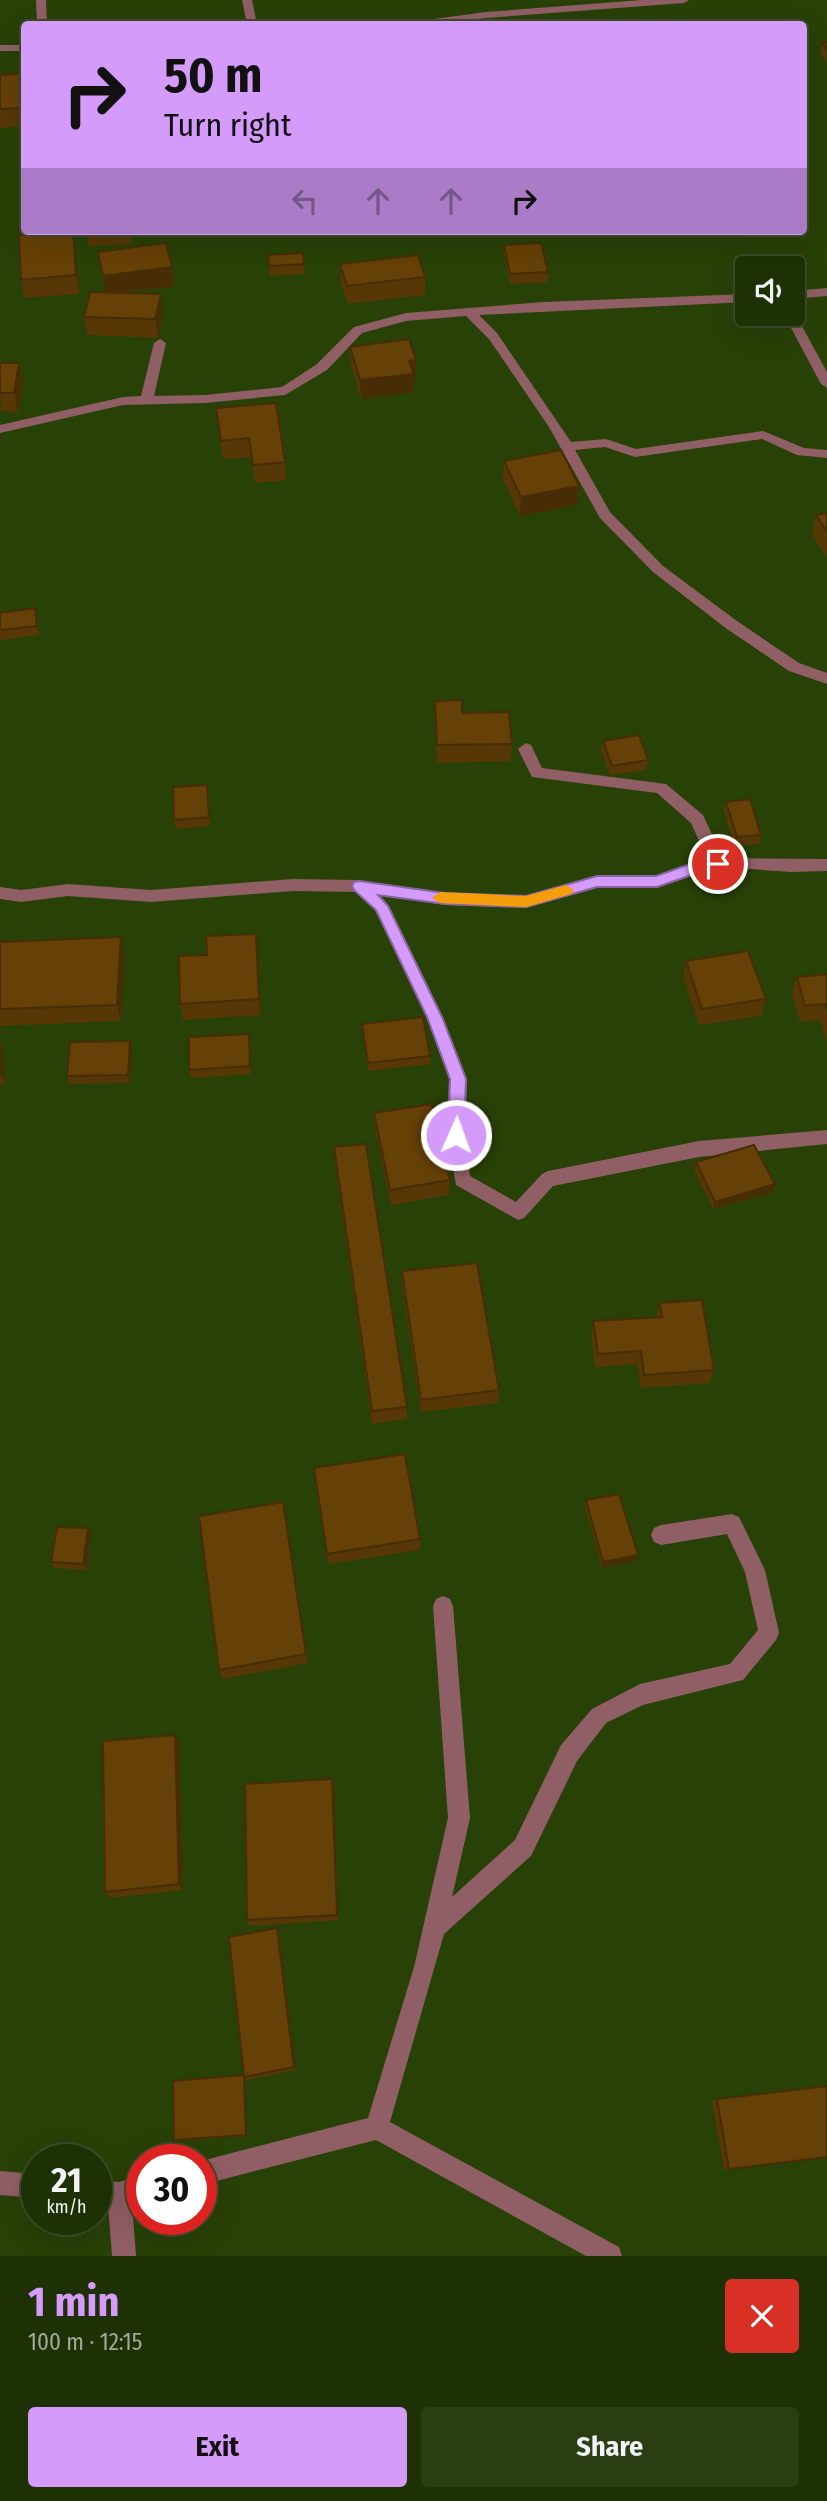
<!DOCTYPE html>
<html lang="en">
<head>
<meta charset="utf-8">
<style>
	:root { --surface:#1e3105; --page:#2b3d13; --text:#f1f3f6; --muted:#a1a99a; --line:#3c4c27; --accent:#d59bfb }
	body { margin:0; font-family:"Fira Sans Condensed",sans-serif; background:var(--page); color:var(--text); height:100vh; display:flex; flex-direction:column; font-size:26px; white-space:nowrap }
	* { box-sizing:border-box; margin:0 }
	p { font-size:23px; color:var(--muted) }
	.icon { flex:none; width:38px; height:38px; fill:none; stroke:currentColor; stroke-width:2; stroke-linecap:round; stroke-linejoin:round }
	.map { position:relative; height:2256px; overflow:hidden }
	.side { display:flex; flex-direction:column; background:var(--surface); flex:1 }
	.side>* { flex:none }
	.top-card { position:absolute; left:21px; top:21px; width:786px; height:214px; border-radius:7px; box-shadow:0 7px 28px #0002,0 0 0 2px var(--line); background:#d59bfb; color:#111; overflow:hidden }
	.fabs { position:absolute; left:735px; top:256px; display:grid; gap:14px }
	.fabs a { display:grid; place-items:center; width:70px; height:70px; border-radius:7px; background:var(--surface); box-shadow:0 7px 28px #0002,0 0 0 2px var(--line); font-size:35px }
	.speed { position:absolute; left:21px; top:2144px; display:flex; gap:14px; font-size:35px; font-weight:700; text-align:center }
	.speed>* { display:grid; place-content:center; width:91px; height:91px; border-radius:50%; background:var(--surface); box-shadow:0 7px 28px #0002,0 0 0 2px var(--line); line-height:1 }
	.speed small { font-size:18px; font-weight:400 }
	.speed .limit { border:10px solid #d22; background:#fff; color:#111 }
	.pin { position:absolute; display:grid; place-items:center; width:60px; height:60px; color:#fff; margin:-30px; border:4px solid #fff; border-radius:50%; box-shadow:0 2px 7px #0007 }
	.me { position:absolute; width:77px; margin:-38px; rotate:2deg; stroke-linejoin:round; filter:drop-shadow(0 0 5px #0008) }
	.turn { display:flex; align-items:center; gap:24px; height:147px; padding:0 28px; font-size:32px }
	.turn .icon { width:91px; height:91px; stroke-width:2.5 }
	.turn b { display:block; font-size:49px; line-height:60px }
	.lanes { display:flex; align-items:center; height:66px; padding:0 28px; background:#0003; justify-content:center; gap:35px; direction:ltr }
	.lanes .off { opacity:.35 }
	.round { display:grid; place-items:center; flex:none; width:74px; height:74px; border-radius:7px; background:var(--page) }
	.head { display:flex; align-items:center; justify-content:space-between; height:119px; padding:0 28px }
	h1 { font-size:42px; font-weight:700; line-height:52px; color:var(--accent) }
	.button { display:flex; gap:14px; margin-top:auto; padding:14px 28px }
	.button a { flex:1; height:80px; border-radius:7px; background:var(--accent); color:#111; font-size:28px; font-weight:700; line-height:80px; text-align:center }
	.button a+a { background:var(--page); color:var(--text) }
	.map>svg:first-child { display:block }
</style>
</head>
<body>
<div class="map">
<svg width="827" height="2256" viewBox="0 0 827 2256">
	<rect width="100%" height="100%" fill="#284107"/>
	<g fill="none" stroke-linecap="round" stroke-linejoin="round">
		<g fill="#8f5f65" fill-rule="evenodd">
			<polygon points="36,0 46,0 47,24 37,24"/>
			<polygon points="242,0 252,0 257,24 247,24"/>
			<polygon points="642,0 689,0 684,3 486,18 439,24 414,24 419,21 486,12"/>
			<rect x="0" y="45" width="24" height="6"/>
			<polygon points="827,288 827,296 793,299 793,291"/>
			<polygon points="747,294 747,302 479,315 497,333 571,442 606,439 636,449 763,431 804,448 827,450 827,458 797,455 762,439 635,457 605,447 575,450 610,512 663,566 737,621 799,663 827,673 827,684 789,671 727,629 653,572 600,518 549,427 489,339 466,316 406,321 362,333 327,370 285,395 205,403 123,405 0,433 0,425 123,397 141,396 154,343 160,339 166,343 154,396 205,395 282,387 317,364 354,327 406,313 543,302"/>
			<polygon points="793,310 827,372 827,388 821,384 783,313 793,313"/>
			<polygon points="526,743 531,745 542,768 666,784 703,815 723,858 827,859 827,871 791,872 735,868 700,873 657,888 597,888 526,908 445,905 380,895 389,906 443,1017 467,1079 465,1135 470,1176 516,1202 542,1174 548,1171 699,1141 827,1130 827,1144 699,1157 553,1186 524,1218 518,1220 456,1185 447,1135 449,1079 427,1017 375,910 355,892 293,891 151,902 68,896 21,902 0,899 0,887 21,890 68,884 151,890 293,879 359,880 445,893 526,896 597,876 656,876 708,860 691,823 657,793 532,777 518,749"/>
			<polygon points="732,1514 739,1517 765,1570 779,1633 776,1640 743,1680 643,1705 606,1723 577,1761 531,1856 444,1934 390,2122 619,2247 622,2256 586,2256 376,2140 201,2185 201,2161 368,2118 414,1967 448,1818 433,1606 436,1599 443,1596 450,1599 453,1606 470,1818 452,1897 515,1840 561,1745 592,1709 640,1684 730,1664 758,1630 745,1572 727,1534 661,1545 654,1542 651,1535 654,1528 661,1525"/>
			<polygon points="0,2171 37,2174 37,2198 0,2195"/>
			<polygon points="142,2176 142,2200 132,2203 136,2256 112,2256 108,2205 96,2204 96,2180 119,2182"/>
		</g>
	</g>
	<g fill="#573706">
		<polygon points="827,42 827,62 820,53 822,43"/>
		<polygon points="24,73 24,126 0,128 0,75"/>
		<polygon points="86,231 131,231 131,244 88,246"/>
		<polygon points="504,245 548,272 547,282 510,284 504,255"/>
		<polygon points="76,250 79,294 24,298 21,280"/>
		<polygon points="98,252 174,286 119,293 163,313 158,338 87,335 84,317 106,292"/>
		<polygon points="268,255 304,264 305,274 270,276"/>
		<polygon points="340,264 425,277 425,295 348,304 341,283"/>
		<polygon points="350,347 416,360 416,379 414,379 414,392 361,399 351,365"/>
		<polygon points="0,363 23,382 18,412 1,411 1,418"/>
		<polygon points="216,408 285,462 286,480 255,483 251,457 223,459"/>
		<polygon points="504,461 577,505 520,516 503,479"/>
		<polygon points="827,513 827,558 812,534 816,515"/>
		<polygon points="35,608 39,635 0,640 0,613"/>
		<polygon points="435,701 462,713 512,744 510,761 437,763 435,719"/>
		<polygon points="603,741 648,760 646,770 610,775 601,750"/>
		<polygon points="207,785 210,826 176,829 174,820"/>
		<polygon points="726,802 761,835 759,844 735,846 724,811"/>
		<polygon points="256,934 258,950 261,1015 183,1020 180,1004 207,955"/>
		<polygon points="0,942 124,954 121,1021 0,1026"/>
		<polygon points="686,961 766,999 761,1016 699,1025 683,977"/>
		<polygon points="827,974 827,1041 826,1041 820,1020 800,1022 792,994 797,977"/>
		<polygon points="362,1024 430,1056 430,1064 368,1071"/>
		<polygon points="0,1041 2,1047 5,1084 0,1084"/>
		<polygon points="130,1041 132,1049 130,1083 69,1084 67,1076"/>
		<polygon points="250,1043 251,1074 191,1078 189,1070"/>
		<polygon points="374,1113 450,1180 449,1195 391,1205 375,1128"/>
		<polygon points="334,1147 407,1407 407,1419 372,1424 335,1162"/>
		<polygon points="696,1162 775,1184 772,1192 713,1209 694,1170"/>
		<polygon points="402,1271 499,1390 498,1403 421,1412 402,1285"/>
		<polygon points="660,1303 714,1370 710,1383 641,1388 637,1364 595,1367 591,1334 593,1321 656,1317"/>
		<polygon points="314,1468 420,1539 420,1550 328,1564"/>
		<polygon points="586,1500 636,1561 602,1568 585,1506"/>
		<polygon points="283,1502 308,1663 222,1679 219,1670"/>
		<polygon points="91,1534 86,1570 54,1568 51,1562"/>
		<polygon points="175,1735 179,1743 183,1890 110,1898 105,1892"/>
		<polygon points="332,1779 334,1786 338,1920 249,1926 247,1920"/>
		<polygon points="279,1934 296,2070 247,2080 245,2078 247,2136 176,2141 174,2140 244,2075"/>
		<polygon points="717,2099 827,2158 724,2170 712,2101"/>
	</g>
	<g fill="#472d05">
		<polygon points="22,100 24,112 24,121 22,108"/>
		<polygon points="73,231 76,250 79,294 76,275"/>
		<polygon points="172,267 174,286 106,294 103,276"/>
		<polygon points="161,294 163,313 158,338 155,319"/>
		<polygon points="416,360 416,379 414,379 414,392 361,399 360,380 409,361"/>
		<polygon points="19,363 23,382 18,412 14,393"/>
		<polygon points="579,486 577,505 520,516 521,497"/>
		<polygon points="256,934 258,950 261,1015 259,999"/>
		<polygon points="121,937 124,954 121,1021 117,1005"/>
		<polygon points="0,1041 2,1047 5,1084 2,1075"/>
		<polygon points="130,1041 132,1049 130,1083 128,1075"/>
		<polygon points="775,1184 772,1192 713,1209 715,1202"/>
		<polygon points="88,1528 91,1534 86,1570 83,1564"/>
		<polygon points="638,1555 636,1561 602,1568 603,1562"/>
		<polygon points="175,1735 179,1743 183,1890 179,1884"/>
		<polygon points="332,1779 334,1786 338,1920 337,1915"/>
		<polygon points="277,1928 279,1934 296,2070 294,2067"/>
		<polygon points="244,2075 245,2077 247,2136 246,2135"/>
	</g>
	<g fill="#654007" stroke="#472d05" stroke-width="2">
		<polygon points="827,42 827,50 822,43"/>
		<polygon points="24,73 24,100 22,100 22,108 0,109 0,75"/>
		<polygon points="73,231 76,275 21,280 19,235"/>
		<polygon points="166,243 172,267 103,276 98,252"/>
		<polygon points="541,243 548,272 510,274 504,245"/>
		<polygon points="303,253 304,264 269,266 268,255"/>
		<polygon points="418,255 425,277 347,286 340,264"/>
		<polygon points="90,292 161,294 155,319 84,317"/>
		<polygon points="409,339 416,360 409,361 414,374 360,380 350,347"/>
		<polygon points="0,363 19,363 14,393 0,393"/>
		<polygon points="276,403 285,462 253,465 249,438 221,441 216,408"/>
		<polygon points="561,450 579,486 521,497 504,461"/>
		<polygon points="827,513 827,532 816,515"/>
		<polygon points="35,608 37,626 0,630 0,613"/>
		<polygon points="462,700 462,713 509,712 512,744 437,745 435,701"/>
		<polygon points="639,735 648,760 612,766 603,741"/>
		<polygon points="207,785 209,817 174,820 173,787"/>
		<polygon points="750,799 761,835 737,837 726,802"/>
		<polygon points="256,934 259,999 180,1004 179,956 207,955 206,936"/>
		<polygon points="121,937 117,1005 0,1009 0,942"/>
		<polygon points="748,951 766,999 702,1009 686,961"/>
		<polygon points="827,974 827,1011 825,1004 805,1006 797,977"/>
		<polygon points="423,1017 430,1056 368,1063 362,1024"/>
		<polygon points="249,1034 250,1066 189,1070 189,1037"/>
		<polygon points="130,1041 128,1075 67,1076 70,1042"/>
		<polygon points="0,1049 2,1075 0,1076"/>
		<polygon points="432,1104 450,1180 390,1190 374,1113"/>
		<polygon points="366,1144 407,1407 372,1411 334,1147"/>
		<polygon points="754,1145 775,1184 715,1202 696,1162"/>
		<polygon points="477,1263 499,1390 421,1400 402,1271"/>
		<polygon points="702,1300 714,1370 644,1375 641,1351 598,1354 593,1321 662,1317 660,1303"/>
		<polygon points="405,1454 420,1539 327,1554 314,1468"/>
		<polygon points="619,1494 638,1555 603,1562 586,1500"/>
		<polygon points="283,1502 306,1654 219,1670 199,1516"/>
		<polygon points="57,1527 88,1528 83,1564 51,1562"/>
		<polygon points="175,1735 179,1884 105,1892 103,1741"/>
		<polygon points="332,1779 337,1915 247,1920 245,1784"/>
		<polygon points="277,1928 294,2067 244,2077 229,1937"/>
		<polygon points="244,2075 246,2135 174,2140 173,2081"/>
		<polygon points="827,2086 827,2157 729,2169 717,2099"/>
	</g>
	<polygon fill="#d59bfb" stroke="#8a65a3" stroke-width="2" points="718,858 723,860 725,864 723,868 700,872 657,887 597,887 526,907 445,904 378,895 388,906 442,1017 466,1079 464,1135 462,1140 450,1140 448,1135 450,1079 427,1017 376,910 354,890 352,886 354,882 359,881 445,893 526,896 597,876 656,876 699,861"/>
	<polygon fill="#f59e0b" points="566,885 574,890 571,894 526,907 440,903 432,898 440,892 526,896"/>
</svg>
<div class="fabs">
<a><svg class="icon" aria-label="sound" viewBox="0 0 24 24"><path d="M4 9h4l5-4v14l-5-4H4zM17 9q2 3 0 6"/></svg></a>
</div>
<div class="speed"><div>21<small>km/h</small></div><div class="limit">30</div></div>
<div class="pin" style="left:718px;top:864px;background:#d93025"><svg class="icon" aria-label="arrive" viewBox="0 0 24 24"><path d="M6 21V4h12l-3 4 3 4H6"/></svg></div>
<svg class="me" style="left:456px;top:1135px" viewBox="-20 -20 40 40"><circle r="17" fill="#d59bfb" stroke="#fff" stroke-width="3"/><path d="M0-11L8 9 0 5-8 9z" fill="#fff"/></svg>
<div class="top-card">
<div class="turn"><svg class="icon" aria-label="right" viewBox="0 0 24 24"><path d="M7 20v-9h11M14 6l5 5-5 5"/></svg><div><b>50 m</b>Turn right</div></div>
<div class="lanes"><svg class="icon off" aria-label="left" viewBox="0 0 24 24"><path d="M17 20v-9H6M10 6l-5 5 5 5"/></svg><svg class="icon off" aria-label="ahead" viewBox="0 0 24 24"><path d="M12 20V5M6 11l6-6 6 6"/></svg><svg class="icon off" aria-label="ahead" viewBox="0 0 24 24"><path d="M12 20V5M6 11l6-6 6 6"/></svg><svg class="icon" aria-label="right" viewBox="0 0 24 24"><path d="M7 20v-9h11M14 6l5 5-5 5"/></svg></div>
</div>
</div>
<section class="side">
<div class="head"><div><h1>1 min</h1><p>100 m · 12:15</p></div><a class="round" style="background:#d93025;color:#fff"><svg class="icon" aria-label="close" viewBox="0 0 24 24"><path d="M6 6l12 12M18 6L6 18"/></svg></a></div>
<div class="button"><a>Exit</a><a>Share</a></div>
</section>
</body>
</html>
